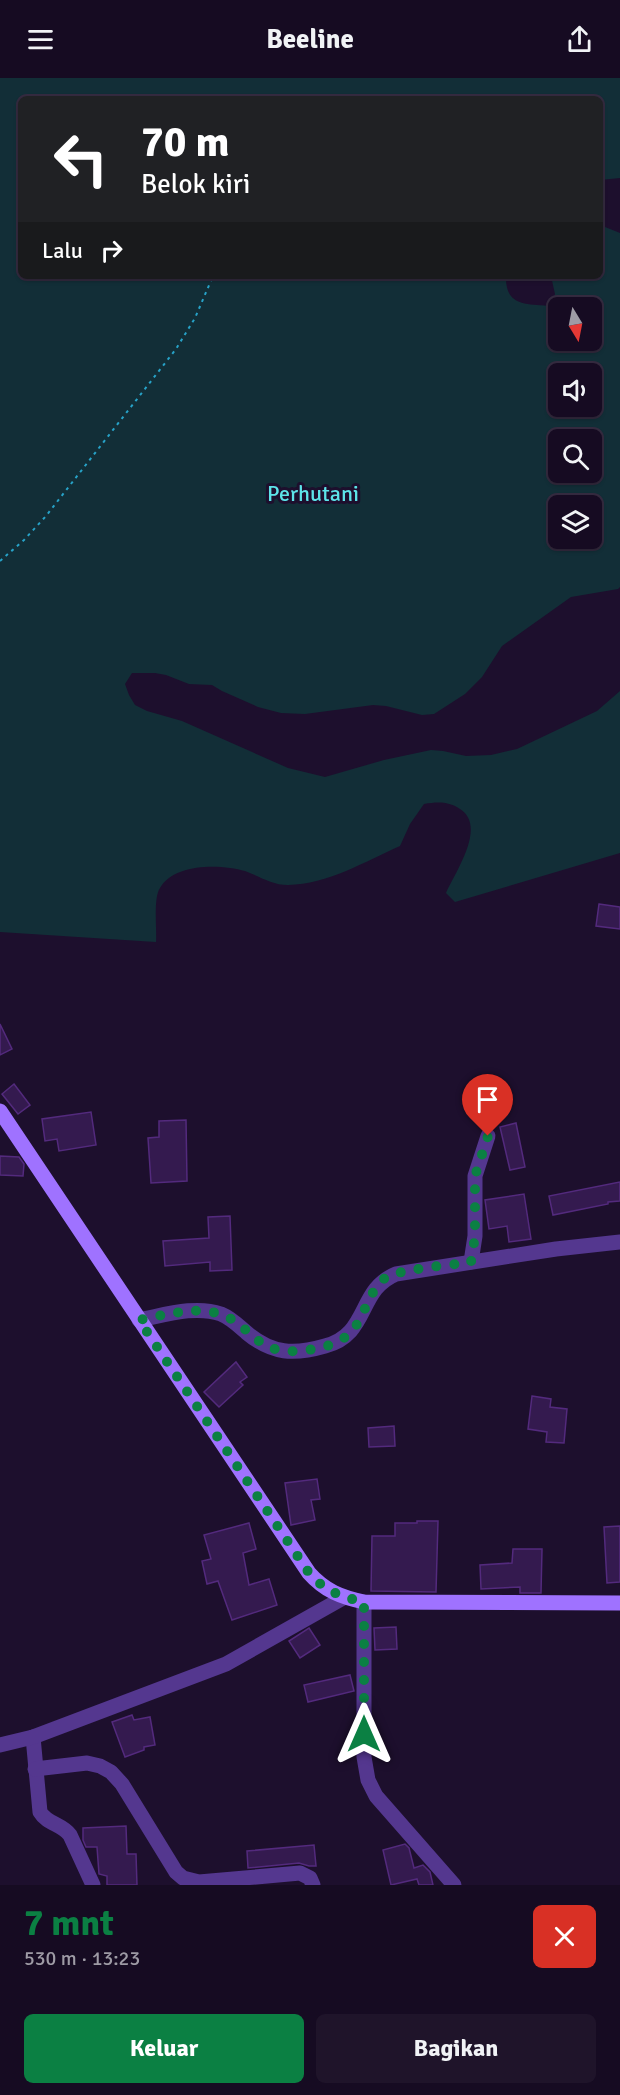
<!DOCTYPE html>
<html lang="id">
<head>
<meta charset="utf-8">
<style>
	:root { --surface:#160b22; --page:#1f142a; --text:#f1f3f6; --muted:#9e9ba5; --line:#352b40; --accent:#0b8043 }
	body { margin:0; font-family:Signika,sans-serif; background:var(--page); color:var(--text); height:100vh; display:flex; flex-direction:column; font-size:22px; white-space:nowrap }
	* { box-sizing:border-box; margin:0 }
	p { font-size:20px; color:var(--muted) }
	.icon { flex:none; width:33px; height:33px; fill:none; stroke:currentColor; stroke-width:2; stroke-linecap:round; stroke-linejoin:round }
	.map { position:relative; height:1807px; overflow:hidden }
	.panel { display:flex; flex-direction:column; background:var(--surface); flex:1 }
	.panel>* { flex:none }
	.guide { position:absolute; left:18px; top:18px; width:585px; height:183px; border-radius:9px; box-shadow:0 2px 4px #0004,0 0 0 2px var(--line); background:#202124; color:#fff; overflow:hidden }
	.needle { width:39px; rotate:170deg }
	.controls { position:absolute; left:548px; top:219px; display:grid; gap:12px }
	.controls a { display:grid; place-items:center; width:54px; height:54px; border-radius:9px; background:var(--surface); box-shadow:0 2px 4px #0004,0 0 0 2px var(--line); font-size:30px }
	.pin { position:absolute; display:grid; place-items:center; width:51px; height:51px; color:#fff; margin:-62px -26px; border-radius:50% 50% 50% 0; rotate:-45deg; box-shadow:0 0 6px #0007 }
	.pin .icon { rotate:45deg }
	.me { position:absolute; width:66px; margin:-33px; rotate:0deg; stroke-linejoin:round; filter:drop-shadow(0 0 4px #0008) }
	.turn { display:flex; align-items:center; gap:21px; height:126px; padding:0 24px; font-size:27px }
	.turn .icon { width:78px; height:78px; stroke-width:2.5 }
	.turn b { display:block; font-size:42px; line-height:51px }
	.then { display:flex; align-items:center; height:57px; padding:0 24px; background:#0003; gap:12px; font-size:22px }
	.round { display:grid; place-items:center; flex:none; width:63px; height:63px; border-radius:9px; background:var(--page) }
	.summary { display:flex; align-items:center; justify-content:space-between; height:102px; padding:0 24px }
	h1 { font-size:36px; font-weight:700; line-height:45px; color:var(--accent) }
	.primary-button { display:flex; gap:12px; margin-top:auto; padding:12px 24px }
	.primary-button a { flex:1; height:69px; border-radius:9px; background:var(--accent); color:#fff; font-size:24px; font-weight:700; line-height:69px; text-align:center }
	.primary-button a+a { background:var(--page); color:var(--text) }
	header { display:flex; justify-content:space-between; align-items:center; height:78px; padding:0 24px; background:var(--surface); font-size:27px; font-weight:700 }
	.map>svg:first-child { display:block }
</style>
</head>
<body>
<header><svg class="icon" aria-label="menu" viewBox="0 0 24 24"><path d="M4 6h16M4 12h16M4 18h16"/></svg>Beeline<svg class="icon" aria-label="share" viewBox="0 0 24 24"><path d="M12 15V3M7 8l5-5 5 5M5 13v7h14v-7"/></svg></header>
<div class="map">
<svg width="620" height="1807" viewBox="0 0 620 1807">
	<rect width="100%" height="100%" fill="#1d0f2d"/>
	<path fill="#122e37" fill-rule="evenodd" d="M0,0H620V100L600,102V21H21V198H506C505,229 527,226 551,228L555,216L551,198H600V147L620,155V509L618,511L571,519L502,568L482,599L465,616L434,636L422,637L386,628L373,627L305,636L281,635L258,629L222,613L212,607L189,606L166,597L155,595H132L125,606L129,617L135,627L147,633L182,643L288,690L325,699L384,682L431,672L443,673L466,678L491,677L517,671L597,633L620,613V775L455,824L446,815C456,793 487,748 460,731C448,723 437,724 424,726L410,746L400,768C364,784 328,806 288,807C272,807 259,798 245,793C221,786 174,785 160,810C153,820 157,851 156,864L0,854ZM558,230H591V262H558ZM558,296H591V328H558ZM558,362H591V394H558ZM558,428H591V460H558Z"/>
	<g fill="#341a4f" stroke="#532a7d" stroke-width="1.5">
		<polygon points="599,826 620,829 620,851 596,848"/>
		<polygon points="0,946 12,971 0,977"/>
		<polygon points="14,1006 30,1027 18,1036 2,1016"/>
		<polygon points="91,1034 96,1067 59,1073 57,1061 45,1063 42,1041"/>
		<polygon points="186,1042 187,1103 151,1105 148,1060 159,1059 159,1043"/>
		<polygon points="516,1045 525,1089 510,1092 500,1049"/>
		<polygon points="0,1078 19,1079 24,1086 23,1098 0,1097"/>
		<polygon points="620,1104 620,1123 608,1124 608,1126 553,1137 549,1118"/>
		<polygon points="524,1116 531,1161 509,1164 507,1148 489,1151 485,1122"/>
		<polygon points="230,1138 232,1192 210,1193 210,1184 165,1188 163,1163 209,1160 208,1139"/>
		<polygon points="236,1284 247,1299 240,1304 243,1307 219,1329 204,1314"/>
		<polygon points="532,1318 551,1321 550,1329 567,1331 564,1365 546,1364 547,1354 528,1351"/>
		<polygon points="394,1348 395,1368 369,1369 368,1350"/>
		<polygon points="317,1401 320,1421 311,1422 315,1442 291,1447 285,1405"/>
		<polygon points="417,1443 438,1443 436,1514 371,1513 372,1458 395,1458 395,1445 417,1445"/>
		<polygon points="249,1445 256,1471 243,1475 249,1507 269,1501 277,1527 232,1542 218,1503 207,1506 202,1483 211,1481 204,1457"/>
		<polygon points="620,1448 620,1504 607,1505 604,1449"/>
		<polygon points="513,1471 542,1471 541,1515 520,1515 520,1509 481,1511 480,1487 512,1485"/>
		<polygon points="396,1549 397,1571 375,1572 374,1550"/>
		<polygon points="309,1550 320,1567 300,1580 289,1563"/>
		<polygon points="350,1597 354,1613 308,1624 304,1607"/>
		<polygon points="132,1637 134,1642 150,1639 155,1667 144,1669 144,1672 125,1679 112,1644"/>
		<polygon points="126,1748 127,1776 136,1776 137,1807 107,1807 107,1798 99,1796 97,1769 86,1769 83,1762 83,1750"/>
		<polygon points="405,1766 409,1770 414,1790 423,1787 430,1794 433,1807 419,1807 417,1801 391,1807 383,1772"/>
		<polygon points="314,1767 316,1788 309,1788 299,1785 248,1790 247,1773"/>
	</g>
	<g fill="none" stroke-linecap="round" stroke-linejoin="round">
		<polyline stroke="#27a2c7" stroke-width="2" stroke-dasharray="3 4.5" stroke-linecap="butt" points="0,483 24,462 46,438 176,271 195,240 213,198"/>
		<g stroke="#54378f" stroke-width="15">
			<polyline points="471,1184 475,1158 475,1098 488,1058"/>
			<path d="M139,1242C165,1237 195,1227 221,1236C231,1240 239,1248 247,1255C272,1276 294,1277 325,1268C370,1256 357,1212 396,1196L556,1171L620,1164"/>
			<polyline points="364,1524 364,1679 368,1702 376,1718 454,1807"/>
			<path d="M33,1659L40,1734C47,1746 62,1746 70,1757L93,1807"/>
			<polyline points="0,1667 33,1659 226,1586 343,1520"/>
			<polyline points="35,1691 87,1685 100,1688 111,1694 122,1706 176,1794 183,1800 199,1804 300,1795 310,1800 313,1807"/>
		</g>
		<path stroke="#9f72ff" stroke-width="15" d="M0,1033L309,1495C325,1513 341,1519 364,1524L620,1525"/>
	</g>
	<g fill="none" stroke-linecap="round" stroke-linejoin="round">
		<path stroke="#0b8043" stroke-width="10" stroke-dasharray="0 18" d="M364,1656V1524C341,1519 325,1513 309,1495L139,1242C165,1237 195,1228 220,1236C251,1246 255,1276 296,1273C315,1272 338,1268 351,1254C359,1246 364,1232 369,1222C373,1214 378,1205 385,1200C399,1191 452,1187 471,1184L475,1158V1098L488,1058"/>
	</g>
	<g text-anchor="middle" stroke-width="6" stroke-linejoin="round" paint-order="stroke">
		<g font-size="22" fill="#5de4e9" stroke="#1d0f2d">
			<text x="313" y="423">Perhutani</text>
		</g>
	</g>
</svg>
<div class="controls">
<a><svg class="needle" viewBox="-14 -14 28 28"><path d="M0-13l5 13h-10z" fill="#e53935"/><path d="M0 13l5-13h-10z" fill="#9e9ba5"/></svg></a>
<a><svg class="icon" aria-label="sound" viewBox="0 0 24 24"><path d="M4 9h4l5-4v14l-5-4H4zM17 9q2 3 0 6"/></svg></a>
<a><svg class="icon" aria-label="search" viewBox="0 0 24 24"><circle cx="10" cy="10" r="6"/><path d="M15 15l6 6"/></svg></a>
<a><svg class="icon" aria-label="layers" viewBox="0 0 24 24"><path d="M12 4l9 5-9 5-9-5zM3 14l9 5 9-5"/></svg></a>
</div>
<div class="pin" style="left:488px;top:1058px;background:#d93025"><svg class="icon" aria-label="arrive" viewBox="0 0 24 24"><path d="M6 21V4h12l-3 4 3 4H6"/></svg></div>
<svg class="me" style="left:364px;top:1656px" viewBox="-20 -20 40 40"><path d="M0-17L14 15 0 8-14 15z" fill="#0b8043" stroke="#fff" stroke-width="4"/></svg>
<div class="guide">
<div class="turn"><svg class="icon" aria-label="left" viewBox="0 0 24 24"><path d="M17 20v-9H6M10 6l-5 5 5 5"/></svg><div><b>70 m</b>Belok kiri</div></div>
<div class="then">Lalu<svg class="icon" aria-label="right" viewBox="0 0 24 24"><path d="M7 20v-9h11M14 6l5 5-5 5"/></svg></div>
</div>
</div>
<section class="panel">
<div class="summary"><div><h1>7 mnt</h1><p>530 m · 13:23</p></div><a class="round" style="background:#d93025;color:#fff"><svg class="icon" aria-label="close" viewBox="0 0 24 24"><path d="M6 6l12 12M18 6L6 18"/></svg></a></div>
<div class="primary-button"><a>Keluar</a><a>Bagikan</a></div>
</section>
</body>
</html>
